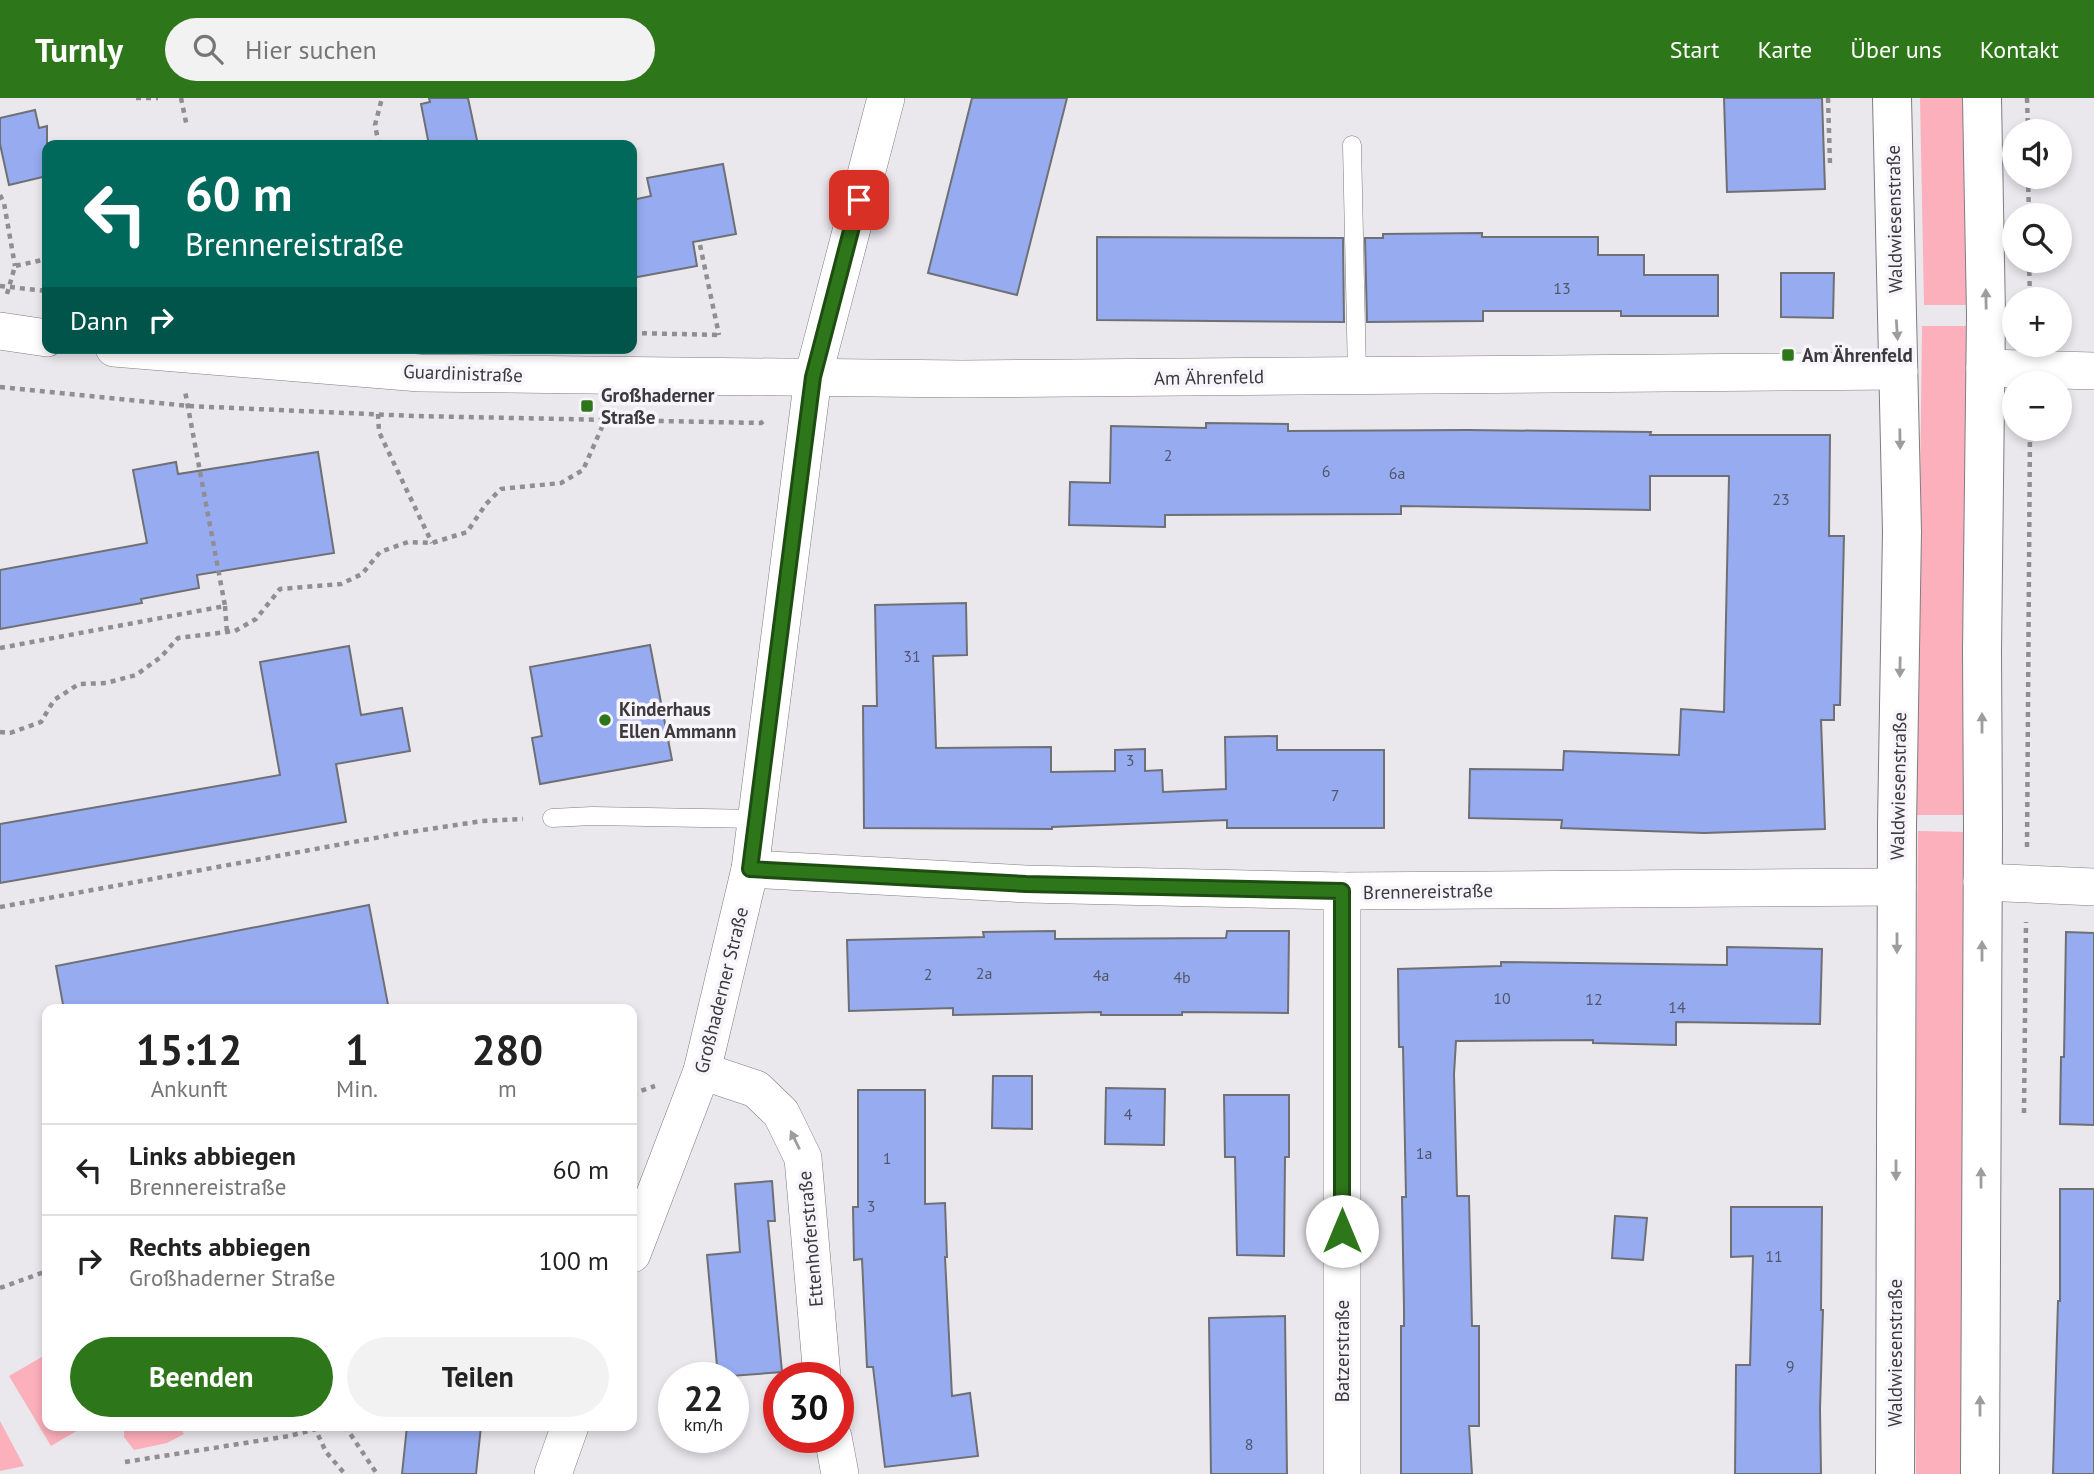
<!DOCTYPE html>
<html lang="de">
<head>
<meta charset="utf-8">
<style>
	:root { --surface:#fff; --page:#f2f2f2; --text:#222; --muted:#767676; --line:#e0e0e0; --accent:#2e761a }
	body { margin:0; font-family:"PT Sans",sans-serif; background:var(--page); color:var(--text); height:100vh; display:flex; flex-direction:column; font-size:26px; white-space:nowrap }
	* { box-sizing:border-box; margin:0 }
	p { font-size:23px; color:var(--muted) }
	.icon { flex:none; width:38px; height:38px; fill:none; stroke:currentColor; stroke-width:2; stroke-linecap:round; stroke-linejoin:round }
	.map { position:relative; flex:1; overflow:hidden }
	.drawer { position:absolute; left:42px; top:906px; width:595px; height:427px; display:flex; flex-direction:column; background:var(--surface); border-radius:14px; box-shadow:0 4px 10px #0003 }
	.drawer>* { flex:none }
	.guide { position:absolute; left:42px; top:42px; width:595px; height:214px; border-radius:14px; box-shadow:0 4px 10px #0003; background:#00695c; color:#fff; overflow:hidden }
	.tools { position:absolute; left:2002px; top:21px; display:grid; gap:14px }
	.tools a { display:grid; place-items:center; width:70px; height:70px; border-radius:50%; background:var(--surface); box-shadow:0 4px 10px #0003; font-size:35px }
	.speed { position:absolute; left:658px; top:1264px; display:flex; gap:14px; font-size:35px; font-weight:700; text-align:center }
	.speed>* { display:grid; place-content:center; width:91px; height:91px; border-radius:50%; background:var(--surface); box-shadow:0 4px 10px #0003; line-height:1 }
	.speed small { font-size:18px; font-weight:400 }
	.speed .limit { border:10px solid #d22; background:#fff; color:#111 }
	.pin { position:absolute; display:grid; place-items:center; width:60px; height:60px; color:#fff; margin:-30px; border-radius:14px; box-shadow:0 4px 10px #0006 }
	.me { position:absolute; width:77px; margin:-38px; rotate:0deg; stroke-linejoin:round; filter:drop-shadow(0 0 5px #0008) }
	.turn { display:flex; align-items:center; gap:24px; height:147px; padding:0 28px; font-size:32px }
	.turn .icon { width:91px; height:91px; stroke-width:2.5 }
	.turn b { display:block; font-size:49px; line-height:60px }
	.then { display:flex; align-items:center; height:66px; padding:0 28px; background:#0003; gap:14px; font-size:26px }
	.eta { display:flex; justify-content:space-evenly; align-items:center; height:119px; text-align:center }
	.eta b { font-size:42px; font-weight:600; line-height:49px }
	.cta { display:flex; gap:14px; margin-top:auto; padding:14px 28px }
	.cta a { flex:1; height:80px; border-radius:42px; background:var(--accent); color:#fff; font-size:28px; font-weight:600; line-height:80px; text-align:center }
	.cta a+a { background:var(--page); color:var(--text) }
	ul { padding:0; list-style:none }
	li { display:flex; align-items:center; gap:21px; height:91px; padding:0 28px; border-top:2px solid var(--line) }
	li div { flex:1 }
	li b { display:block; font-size:26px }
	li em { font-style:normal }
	header { display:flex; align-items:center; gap:42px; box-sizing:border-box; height:98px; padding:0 35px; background:var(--accent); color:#fff }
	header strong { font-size:33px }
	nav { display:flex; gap:38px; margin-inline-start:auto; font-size:24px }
	.search { width:490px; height:63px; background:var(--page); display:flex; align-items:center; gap:18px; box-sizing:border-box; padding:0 24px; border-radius:38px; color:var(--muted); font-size:26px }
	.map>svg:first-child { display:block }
</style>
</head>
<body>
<header>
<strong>Turnly</strong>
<div class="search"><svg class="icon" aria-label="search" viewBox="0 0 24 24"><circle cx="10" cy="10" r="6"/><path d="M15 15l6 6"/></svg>Hier suchen</div>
<nav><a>Start</a><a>Karte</a><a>Über uns</a><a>Kontakt</a></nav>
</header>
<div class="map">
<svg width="2094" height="1376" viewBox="0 0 2094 1376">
	<rect width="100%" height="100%" fill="#eae8ed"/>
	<g fill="#fcb0bc">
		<polygon points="1920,0 1966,0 1969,207 1924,207"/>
		<polygon points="1922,228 1967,228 1966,717 1916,717"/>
		<polygon points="1918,733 1967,734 1961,1376 1916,1376 1914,1173"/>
		<polygon points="47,1256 47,1328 85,1328 51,1348 9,1278"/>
		<polygon points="0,1323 24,1368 0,1373"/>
		<polygon points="124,1328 179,1328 184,1336 167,1345 134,1352 124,1339"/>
	</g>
	<g fill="#97abf0" stroke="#6e7075" stroke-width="2">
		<polygon points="429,0 468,0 478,47 429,47 421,6 430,4"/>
		<polygon points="972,0 1067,0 1017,197 928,175"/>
		<polygon points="1724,0 1822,0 1825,91 1727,94"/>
		<polygon points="35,12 39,30 47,28 47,78 9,87 0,46 0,20"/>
		<polygon points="723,66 736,136 693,144 697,168 632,180 632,102 651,98 647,80"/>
		<polygon points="1482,135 1482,139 1598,139 1598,157 1644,157 1644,177 1718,177 1718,218 1621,218 1621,213 1483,213 1483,223 1367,224 1365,140 1383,140 1383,136"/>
		<polygon points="1097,139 1343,140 1344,224 1097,222"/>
		<polygon points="1781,175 1834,175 1833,220 1781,219"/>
		<polygon points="1206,325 1288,326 1288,333 1468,332 1651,334 1650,337 1830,337 1829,438 1844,438 1840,607 1834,607 1834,622 1821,622 1825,731 1704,735 1561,730 1562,722 1469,720 1470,671 1563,672 1564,653 1679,657 1681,611 1724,614 1729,378 1650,378 1650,412 1401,408 1401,416 1165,417 1165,429 1069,427 1070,384 1110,385 1111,328 1206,330"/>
		<polygon points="318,354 334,455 197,477 199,490 141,501 142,505 0,531 0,472 147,445 133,372 176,364 178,376"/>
		<polygon points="966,505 967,557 933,558 936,650 1051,649 1051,674 1115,673 1115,652 1145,651 1145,673 1162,672 1163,694 1226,691 1225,639 1277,638 1277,652 1384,652 1384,730 1227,730 1227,722 1052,729 1052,731 864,730 863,608 877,608 875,507"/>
		<polygon points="650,547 672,662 540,686 532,640 542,638 530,569"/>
		<polygon points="349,548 361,617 402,610 410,653 336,666 346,724 0,785 0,726 280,677 260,564"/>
		<polygon points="369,807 389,912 64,912 56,868"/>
		<polygon points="1055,833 1055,841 1226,840 1227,833 1289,833 1288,915 1182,914 1182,917 1101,917 1101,914 953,917 953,910 849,913 847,842 984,839 983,834"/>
		<polygon points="2066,834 2094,835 2094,1027 2060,1026 2061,959 2064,959"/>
		<polygon points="1727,849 1822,851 1820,926 1676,924 1676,947 1593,945 1593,942 1456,943 1454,976 1457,1098 1469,1098 1472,1228 1479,1228 1479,1328 1469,1328 1472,1376 1401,1376 1401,1228 1404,1228 1404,1210 1402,1099 1406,1099 1403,949 1399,949 1398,871 1501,868 1501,864 1727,867"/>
		<polygon points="993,978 1032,978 1032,1031 992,1030"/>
		<polygon points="1106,990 1165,991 1164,1047 1105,1046"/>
		<polygon points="858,992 925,992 925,1106 945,1105 947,1159 945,1159 952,1298 970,1295 978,1358 885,1369 873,1269 867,1269 862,1161 854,1162 853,1109 858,1109"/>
		<polygon points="1224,997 1289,997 1289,1059 1285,1059 1284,1158 1237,1157 1235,1059 1225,1059"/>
		<polygon points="772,1083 775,1123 768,1123 782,1274 718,1279 707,1157 740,1154 735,1086"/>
		<polygon points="2060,1091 2094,1091 2094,1376 2053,1376 2058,1203 2060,1203"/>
		<polygon points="1731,1109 1822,1109 1821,1212 1823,1212 1820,1311 1821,1376 1735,1376 1736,1267 1750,1267 1753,1158 1731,1159"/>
		<polygon points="1615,1118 1647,1120 1643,1162 1612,1160"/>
		<polygon points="1285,1218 1287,1376 1211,1376 1209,1220"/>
		<polygon points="407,1328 481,1328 476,1376 402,1376"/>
	</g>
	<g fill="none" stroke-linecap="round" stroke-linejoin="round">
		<defs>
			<g id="service">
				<polyline points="1352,47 1357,277"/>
				<polyline points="552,720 592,718 758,721"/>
			</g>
			<g id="minor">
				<polyline points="0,233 47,240"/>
				<polyline points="114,250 420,275 586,277 962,281 1899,273"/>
				<polyline points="1985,270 2094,273"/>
				<polyline points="750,771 1026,786 1342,793 1897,789"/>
				<polyline points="1982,784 2094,789"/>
				<polyline points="702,973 756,991 781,1015 803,1060 822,1279"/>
				<polyline points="632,1156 702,973 750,771 813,279 886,0"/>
				<polyline points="833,1339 840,1376"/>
				<polyline points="553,1376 570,1328"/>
				<polyline points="1342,1376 1342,793"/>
			</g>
			<g id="secondary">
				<polyline points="1892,0 1902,434 1897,727 1895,1376"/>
				<polyline points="1980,1376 1983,728 1982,553 1986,217 1982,0"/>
			</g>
		</defs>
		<use href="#service" stroke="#7e7c82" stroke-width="19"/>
		<use href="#minor" stroke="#7e7c82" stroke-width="38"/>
		<use href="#secondary" stroke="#7e7c82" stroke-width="40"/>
		<g stroke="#908e92" stroke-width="4.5" stroke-dasharray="5 5" stroke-linecap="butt">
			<polyline points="136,0 158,0"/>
			<polyline points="181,0 187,29"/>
			<polyline points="1828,0 1830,67"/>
			<polyline points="2027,0 2028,33"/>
			<polyline points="379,47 375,27 382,0"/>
			<polyline points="2028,79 2029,117"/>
			<polyline points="0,97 4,105 15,168"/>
			<polyline points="700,147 719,237"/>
			<polyline points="2029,163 2030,201"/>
			<polyline points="0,188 47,193"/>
			<polyline points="7,196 15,168 47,161"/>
			<polyline points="632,235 722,237"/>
			<polyline points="0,289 188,308 414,318 761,325 767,320"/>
			<polyline points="378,316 379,334 432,445"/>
			<polyline points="225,508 227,534"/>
			<polyline points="0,550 225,508 185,293"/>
			<polyline points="0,634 10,635 41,624 54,602 79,586 106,585 136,577 161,559 178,540 235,533 256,521 280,491 341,486 362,476 380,454 408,444 432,445 467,434 486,406 501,391 561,385 583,372 606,320"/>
			<polyline points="2027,749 2030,331"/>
			<polyline points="0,809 397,736 482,723 523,721"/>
			<polyline points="632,996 655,988"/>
			<polyline points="2024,1015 2026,824"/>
			<polyline points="0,1190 47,1173"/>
			<polyline points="314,1328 326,1354 345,1376"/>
			<polyline points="345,1328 377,1376"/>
			<polyline points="125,1364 289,1338 316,1331"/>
		</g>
		<use href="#service" stroke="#fff" stroke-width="18"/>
		<use href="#minor" stroke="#fff" stroke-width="37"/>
		<use href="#secondary" stroke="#fff" stroke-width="38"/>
	</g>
	<defs><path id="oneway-solid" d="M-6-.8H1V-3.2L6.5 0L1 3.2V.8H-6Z" transform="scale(1.75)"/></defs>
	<g fill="#9d9c9e">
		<use href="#oneway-solid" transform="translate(1986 201) rotate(-91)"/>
		<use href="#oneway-solid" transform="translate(1897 232) rotate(86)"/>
		<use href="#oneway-solid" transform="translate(1900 341) rotate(89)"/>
		<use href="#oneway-solid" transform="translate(1900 569) rotate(91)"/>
		<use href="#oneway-solid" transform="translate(1982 625) rotate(-90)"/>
		<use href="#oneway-solid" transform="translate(1897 845) rotate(90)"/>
		<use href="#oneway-solid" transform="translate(1982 853) rotate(-90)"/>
		<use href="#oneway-solid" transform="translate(795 1042) rotate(-116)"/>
		<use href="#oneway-solid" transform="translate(1896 1072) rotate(90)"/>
		<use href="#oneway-solid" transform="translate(1981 1080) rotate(-90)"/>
		<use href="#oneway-solid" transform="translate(1980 1308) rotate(-90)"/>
	</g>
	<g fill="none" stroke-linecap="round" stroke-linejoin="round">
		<defs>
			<polyline id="route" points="859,102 813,279 750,771 1026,786 1342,793 1342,1133"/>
		</defs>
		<use href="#route" stroke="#1e4d11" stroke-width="18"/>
		<use href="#route" stroke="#2e761a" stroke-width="12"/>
	</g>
	<g fill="#2e761a" stroke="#f7f5fb" stroke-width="2.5">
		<rect x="1781" y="250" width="14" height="14" rx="3.5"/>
		<rect x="580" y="301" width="14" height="14" rx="3.5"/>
		<circle cx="605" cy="622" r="7"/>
	</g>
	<g text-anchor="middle" stroke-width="7" stroke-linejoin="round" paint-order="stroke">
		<g font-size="16" fill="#52566a">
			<text x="1562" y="196">13</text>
			<text x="1168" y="363">2</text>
			<text x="1326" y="379">6</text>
			<text x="1397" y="381">6a</text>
			<text x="1781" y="407">23</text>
			<text x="912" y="564">31</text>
			<text x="1130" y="668">3</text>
			<text x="1335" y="703">7</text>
			<text x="984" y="881">2a</text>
			<text x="928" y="882">2</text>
			<text x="1101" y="883">4a</text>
			<text x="1182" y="885">4b</text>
			<text x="1502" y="906">10</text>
			<text x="1594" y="907">12</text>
			<text x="1677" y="915">14</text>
			<text x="1128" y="1022">4</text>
			<text x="1424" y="1061">1a</text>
			<text x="887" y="1066">1</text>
			<text x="871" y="1114">3</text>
			<text x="1774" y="1164">11</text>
			<text x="1790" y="1274">9</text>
			<text x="1249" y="1352">8</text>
		</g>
		<g font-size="19" fill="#3b3a3d" stroke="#f7f5fb">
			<text transform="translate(1894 121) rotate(-91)" y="7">Waldwiesenstraße</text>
			<text transform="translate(463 275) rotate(2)" y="7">Guardinistraße</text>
			<text transform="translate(1209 279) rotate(-1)" y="7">Am Ährenfeld</text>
			<text transform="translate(1898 688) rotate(-89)" y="7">Waldwiesenstraße</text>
			<text transform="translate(1428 793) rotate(-1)" y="7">Brennereistraße</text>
			<text transform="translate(721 892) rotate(-76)" y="7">Großhaderner Straße</text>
			<text transform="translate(810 1141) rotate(-95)" y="7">Ettenhoferstraße</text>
			<text transform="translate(1342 1253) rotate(-90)" y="7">Batzerstraße</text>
			<text transform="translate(1895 1255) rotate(-90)" y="7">Waldwiesenstraße</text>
		</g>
		<g font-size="19" font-weight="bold" fill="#3b3a3d" stroke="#f7f5fb" text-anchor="start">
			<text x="1802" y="264">Am Ährenfeld</text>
			<text x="601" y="304">Großhaderner<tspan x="601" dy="22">Straße</tspan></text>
			<text x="619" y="618">Kinderhaus<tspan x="619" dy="22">Ellen Ammann</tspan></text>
		</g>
	</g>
</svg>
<div class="tools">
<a><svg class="icon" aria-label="sound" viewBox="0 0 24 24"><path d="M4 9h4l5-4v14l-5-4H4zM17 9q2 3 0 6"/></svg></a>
<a><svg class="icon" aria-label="search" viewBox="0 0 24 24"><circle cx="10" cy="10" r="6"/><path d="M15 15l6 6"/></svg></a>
<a>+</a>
<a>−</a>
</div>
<div class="speed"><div>22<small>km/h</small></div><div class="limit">30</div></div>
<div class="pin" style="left:859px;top:102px;background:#d93025"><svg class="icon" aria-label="arrive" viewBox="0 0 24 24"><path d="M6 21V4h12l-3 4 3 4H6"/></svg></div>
<svg class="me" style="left:1342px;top:1133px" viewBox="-20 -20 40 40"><circle r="19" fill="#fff"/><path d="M0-13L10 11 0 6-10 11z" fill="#2e761a"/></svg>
<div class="guide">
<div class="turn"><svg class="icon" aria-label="left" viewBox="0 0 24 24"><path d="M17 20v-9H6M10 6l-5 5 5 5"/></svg><div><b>60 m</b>Brennereistraße</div></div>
<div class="then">Dann<svg class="icon" aria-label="right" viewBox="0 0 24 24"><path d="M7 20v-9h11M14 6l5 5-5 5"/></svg></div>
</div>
<section class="drawer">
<div class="eta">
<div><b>15:12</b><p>Ankunft</p></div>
<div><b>1</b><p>Min.</p></div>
<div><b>280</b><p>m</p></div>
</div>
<ul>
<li><svg class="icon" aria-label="left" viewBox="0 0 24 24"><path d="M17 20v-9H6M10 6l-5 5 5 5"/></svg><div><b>Links abbiegen</b><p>Brennereistraße</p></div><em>60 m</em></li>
<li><svg class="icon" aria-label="right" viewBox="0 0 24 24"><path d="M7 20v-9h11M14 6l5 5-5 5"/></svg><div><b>Rechts abbiegen</b><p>Großhaderner Straße</p></div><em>100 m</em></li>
</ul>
<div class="cta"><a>Beenden</a><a>Teilen</a></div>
</section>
</div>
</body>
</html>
